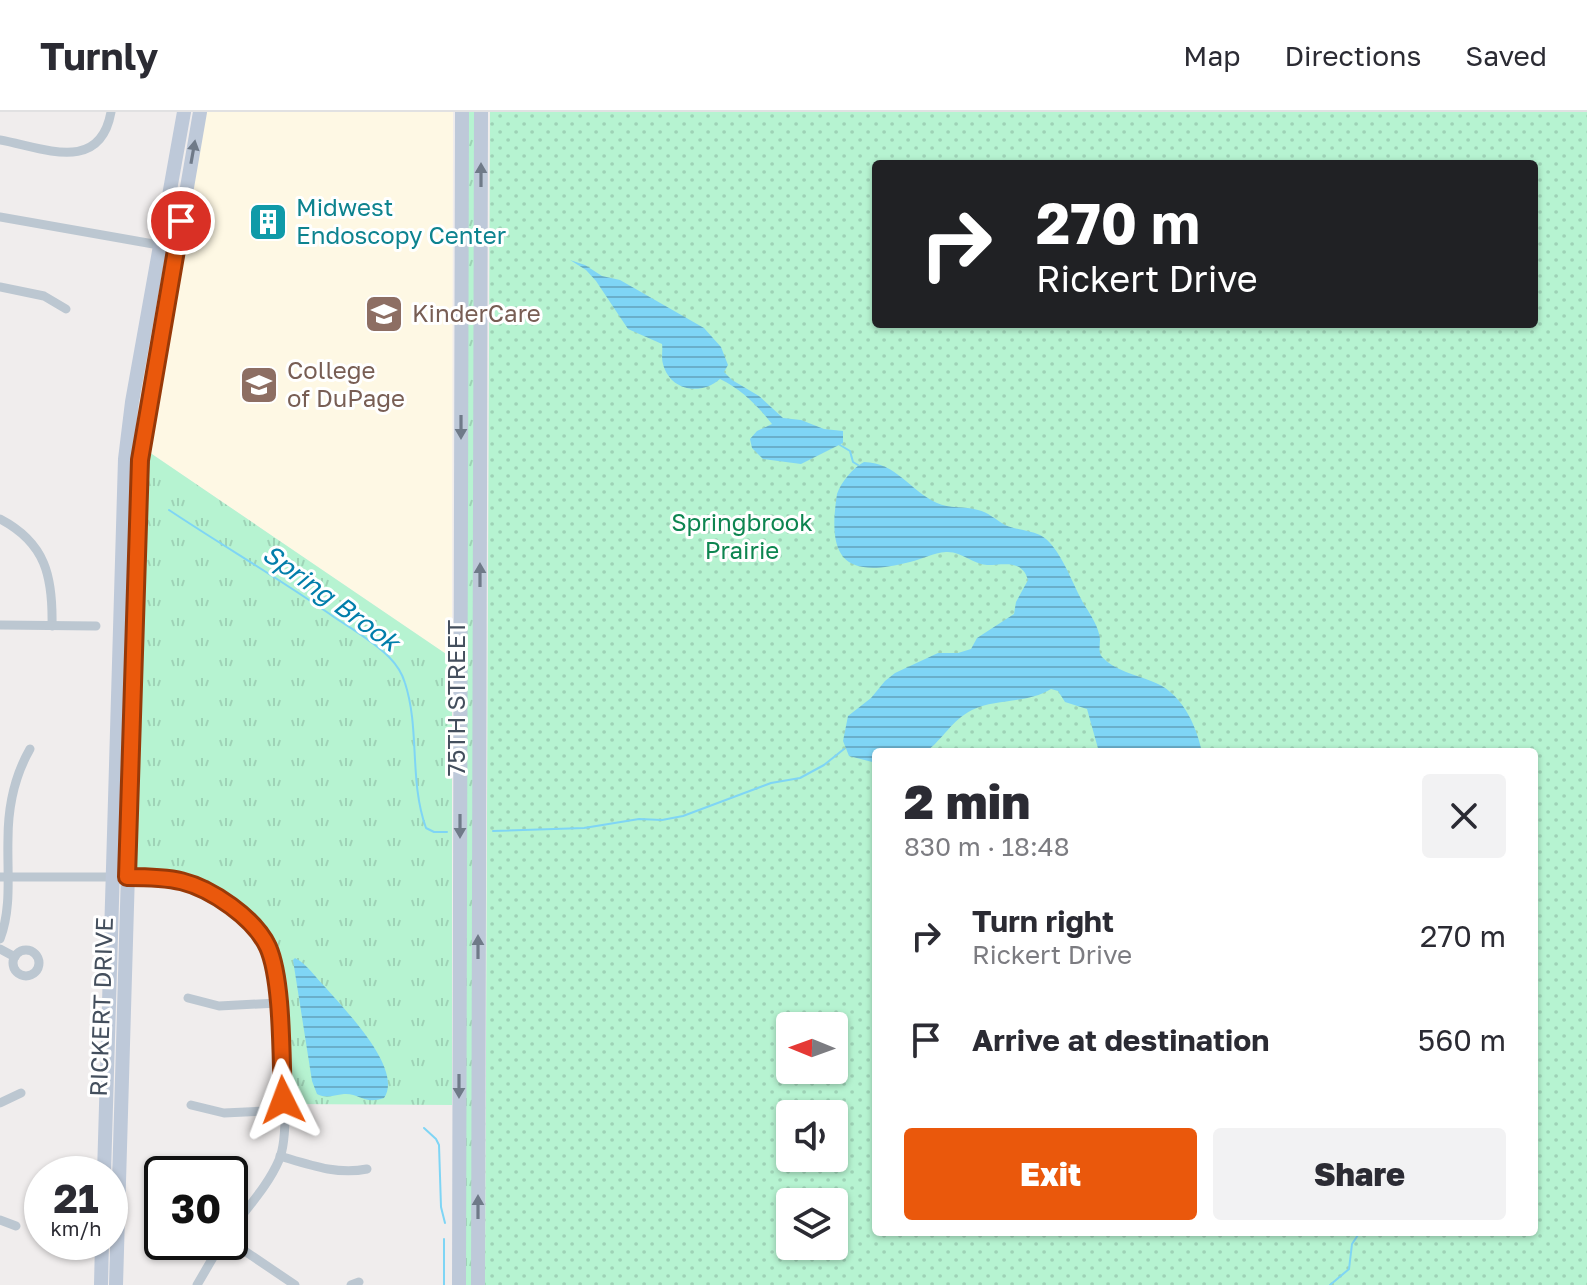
<!DOCTYPE html>
<html lang="en">
<head>
<meta charset="utf-8">
<style>
	:root { --surface:#fff; --page:#f2f2f3; --text:#2b2b33; --muted:#7c7c81; --line:#e1e1e2; --accent:#ea580c }
	body { margin:0; font-family:"Golos Text",sans-serif; background:var(--page); color:var(--text); height:100vh; display:flex; flex-direction:column; font-size:30px; white-space:nowrap }
	* { box-sizing:border-box; margin:0 }
	p { font-size:26px; color:var(--muted) }
	.icon { flex:none; width:44px; height:44px; fill:none; stroke:currentColor; stroke-width:2; stroke-linecap:round; stroke-linejoin:round }
	.map { position:relative; flex:1; overflow:hidden }
	.panel { position:absolute; left:872px; top:636px; width:666px; height:488px; display:flex; flex-direction:column; background:var(--surface); border-radius:8px; box-shadow:0 2px 6px #0004 }
	.panel>* { flex:none }
	.top-card { position:absolute; left:872px; top:48px; width:666px; height:168px; border-radius:8px; box-shadow:0 2px 6px #0004; background:#202124; color:#fff; overflow:hidden }
	.needle { width:52px; rotate:271deg }
	.fabs { position:absolute; left:776px; top:900px; display:grid; gap:16px }
	.fabs a { display:grid; place-items:center; width:72px; height:72px; border-radius:8px; background:var(--surface); box-shadow:0 2px 6px #0004; font-size:40px }
	.speed { position:absolute; left:24px; top:1044px; display:flex; gap:16px; font-size:40px; font-weight:700; text-align:center }
	.speed>* { display:grid; place-content:center; width:104px; height:104px; border-radius:50%; background:var(--surface); box-shadow:0 2px 6px #0004; line-height:1 }
	.speed small { font-size:20px; font-weight:400 }
	.speed .limit { border:4px solid #111; border-radius:12px; background:#fff; color:#111 }
	.pin { position:absolute; display:grid; place-items:center; width:68px; height:68px; color:#fff; margin:-34px; border:4px solid #fff; border-radius:50%; box-shadow:0 2px 8px #0007 }
	.me { position:absolute; width:88px; margin:-44px; rotate:357deg; stroke-linejoin:round; filter:drop-shadow(0 0 6px #0008) }
	.turn { display:flex; align-items:center; gap:28px; height:168px; padding:0 32px; font-size:36px }
	.turn .icon { width:104px; height:104px; stroke-width:2.5 }
	.turn b { display:block; font-size:56px; line-height:68px }
	.round { display:grid; place-items:center; flex:none; width:84px; height:84px; border-radius:8px; background:var(--page) }
	.headline { display:flex; align-items:center; justify-content:space-between; height:136px; padding:0 32px }
	h1 { font-size:48px; font-weight:800; line-height:60px }
	.cta { display:flex; gap:16px; margin-top:auto; padding:16px 32px }
	.cta a { flex:1; height:92px; border-radius:8px; background:var(--accent); color:#fff; font-size:32px; font-weight:800; line-height:92px; text-align:center }
	.cta a+a { background:var(--page); color:var(--text) }
	ul { padding:0; list-style:none }
	li { display:flex; align-items:center; gap:24px; height:104px; padding:0 32px }
	li div { flex:1 }
	li b { display:block; font-size:30px }
	li em { font-style:normal }
	header { display:flex; align-items:center; gap:48px; box-sizing:border-box; height:112px; padding:0 40px; background:var(--surface); border-bottom:2px solid var(--line) }
	header strong { font-size:38px }
	nav { display:flex; gap:44px; margin-inline-start:auto; font-size:28px }
	.map>svg:first-child { display:block }
</style>
</head>
<body>
<header>
<strong>Turnly</strong>
<nav><a>Map</a><a>Directions</a><a>Saved</a></nav>
</header>
<div class="map">
<svg width="1587" height="1173" viewBox="0 0 1587 1173">
	<defs>
		<pattern id="grass-tufts" width="24" height="20" patternUnits="userSpaceOnUse" patternTransform="scale(2)"><rect width="24" height="20" fill="#b6f3d1"/><path d="M3 7l-1-3M5 7V3M7 7l1-3M15 17l-1-3M17 17v-4M19 17l1-3" fill="none" stroke="#9ed2b6"/></pattern>
		<pattern id="park-dots" width="8" height="8" patternUnits="userSpaceOnUse" patternTransform="scale(2)"><rect width="8" height="8" fill="#b6f3d1"/><path d="M2 2h.1M6 6h.1" fill="none" stroke="#9ed2b6" stroke-width="1.8" stroke-linecap="round"/></pattern>
		<pattern id="water-rules" width="6" height="5" patternUnits="userSpaceOnUse" patternTransform="scale(2)"><rect width="6" height="5" fill="#7fd5f5"/><path d="M0 2.5h6" fill="none" stroke="#6aafca"/></pattern>
	</defs>
	<rect width="100%" height="100%" fill="#f0eded"/>
	<polygon fill="#fef8e4" points="205,0 453,0 452,546 146,338"/>
	<g fill="url(#grass-tufts)">
		<polygon points="466,0 476,0 473,1173 463,1173"/>
		<path d="M146,338L452,546V993L288,992C285,950 288,863 269,828C260,811 245,801 230,790C196,763 176,759 134,758Z"/>
	</g>
	<path fill="url(#park-dots)" fill-rule="evenodd" d="M490,0H1587V1173H485ZM876,52H1534V212H876ZM876,640H1534V1120H876ZM790,914H834V958H790ZM790,1002H834V1046H790ZM790,1090H834V1134H790Z"/>
	<g fill="url(#water-rules)">
		<path d="M570,148L585,153L602,164L620,168L704,216L721,235L728,253L724,260L732,268L759,284L783,306L801,308L824,317L843,319V331L801,352L763,347L752,336L750,327L757,319L772,312C758,294 741,277 720,267C701,284 670,279 663,252C661,245 663,239 662,232L628,217L596,169L586,158Z"/>
		<path d="M864,350C897,351 909,378 937,391C949,397 965,394 978,398C988,400 996,408 1005,413C1016,418 1029,418 1040,423C1060,433 1073,474 1085,494C1091,503 1099,516 1100,527C1100,534 1098,540 1102,545C1114,558 1136,563 1151,569C1181,579 1196,612 1202,640H1099L1087,597L1065,590L1058,579L1051,577C1027,592 997,586 972,598C952,608 943,627 926,640H876V651L849,644L843,629L848,604L871,586L885,569L895,561L938,541H958L971,537L977,526L1014,502L1016,490L1028,468C1022,447 1004,453 987,453C972,452 962,439 946,440C933,441 923,447 910,450C844,467 827,447 837,382C841,370 853,356 864,350Z"/>
		<path d="M295,846C307,852 316,866 326,876C344,897 404,957 384,986C364,993 360,981 344,982C333,983 327,987 317,982L312,969L293,848Z"/>
	</g>
	<g fill="none" stroke-linecap="round" stroke-linejoin="round">
		<g stroke="#7fd5f5" stroke-width="2">
			<polyline points="840,333 850,339 853,350 858,353"/>
			<path d="M169,398C223,434 280,467 334,505C352,517 373,529 389,545C396,552 402,561 405,571C420,617 409,669 426,716L434,720H447"/>
			<polyline points="493,719 584,716 639,707 662,708 683,704 771,671 800,666 824,653 844,637"/>
			<polyline points="424,1016 436,1027 439,1033 441,1095 445,1111"/>
			<polyline points="444,1173 444,1127"/>
			<polyline points="1330,1173 1349,1157 1352,1132 1360,1120"/>
		</g>
		<g stroke="#bcc7d1" stroke-width="9">
			<path d="M0,28C44,36 100,62 111,0"/>
			<polyline points="0,105 176,136"/>
			<polyline points="0,175 44,184 66,197"/>
			<path d="M0,407C46,431 53,465 52,514"/>
			<polyline points="0,513 96,514"/>
			<path d="M0,765H158C216,770 270,811 277,870C279,909 293,1017 279,1048C268,1074 246,1097 230,1119"/>
			<path d="M0,827C12,796 7,760 8,727C8,694 14,665 30,637"/>
			<polyline points="0,837 15,845"/>
			<circle cx="26" cy="851" r="13"/>
			<polyline points="188,886 219,894 278,891"/>
			<polyline points="0,991 21,981"/>
			<polyline points="191,993 224,1001 284,998"/>
			<path d="M280,1044C310,1053 337,1063 367,1057"/>
			<polyline points="0,1108 16,1114"/>
			<polyline points="230,1129 295,1173"/>
			<polyline points="197,1173 222,1130"/>
			<polyline points="351,1173 359,1170"/>
		</g>
		<g stroke="#bec9d9" stroke-width="14">
			<polyline points="104,1062 125,347 132,290 184,0"/>
			<polyline points="101,1173 102,1130"/>
			<polyline points="116,1173 140,348 200,0"/>
			<polyline points="459,1173 462,0"/>
			<polyline points="478,1173 481,0"/>
		</g>
	</g>
	<defs><path id="oneway-solid" d="M-6-.8H1V-3.2L6.5 0L1 3.2V.8H-6Z" transform="scale(2)"/></defs>
	<g fill="#6f7a88">
		<use href="#oneway-solid" transform="translate(193 40) rotate(-80)"/>
		<use href="#oneway-solid" transform="translate(481 63) rotate(-90)"/>
		<use href="#oneway-solid" transform="translate(461 315) rotate(90)"/>
		<use href="#oneway-solid" transform="translate(480 463) rotate(-90)"/>
		<use href="#oneway-solid" transform="translate(460 714) rotate(90)"/>
		<use href="#oneway-solid" transform="translate(478 835) rotate(-90)"/>
		<use href="#oneway-solid" transform="translate(459 974) rotate(90)"/>
		<use href="#oneway-solid" transform="translate(478 1095) rotate(-90)"/>
	</g>
	<g fill="none" stroke-linecap="round" stroke-linejoin="round">
		<defs>
			<path id="route" d="M181,109L140,348L127,765C172,765 194,767 231,794C246,805 260,818 268,835C283,869 281,948 283,988"/>
		</defs>
		<use href="#route" stroke="#983908" stroke-width="20"/>
		<use href="#route" stroke="#ea580c" stroke-width="14"/>
	</g>
	<defs>
		<symbol id="building-square" viewBox="-11 -11 22 22"><rect x="-9" y="-9" width="18" height="18" rx="4" fill="#0f9aa8" stroke="#fff"/><path d="M-4-6H4V6H1V3H-1V6H-4ZM-2.5-4.3h1.7v1.8h-1.7ZM.8-4.3h1.7v1.8H.8ZM-2.5-1h1.7V.8h-1.7ZM.8-1h1.7V.8H.8Z" fill="#fff"/></symbol>
		<symbol id="school-square" viewBox="-11 -11 22 22"><rect x="-9" y="-9" width="18" height="18" rx="4" fill="#8d6e63" stroke="#fff"/><path d="M0-5L7-2L0 1L-7-2ZM-4 1L0 2.5L4 1V4Q0 6-4 4Z" fill="#fff"/></symbol>
		<symbol id="university-square" viewBox="-11 -11 22 22"><rect x="-9" y="-9" width="18" height="18" rx="4" fill="#8d6e63" stroke="#fff"/><path d="M0-5L7-2L0 1L-7-2ZM-4 1L0 2.5L4 1V4Q0 6-4 4Z" fill="#fff"/></symbol>
	</defs>
	<g fill-rule="evenodd">
		<use href="#building-square" x="246" y="88" width="44" height="44"/>
		<use href="#school-square" x="362" y="180" width="44" height="44"/>
		<use href="#university-square" x="237" y="251" width="44" height="44"/>
	</g>
	<g text-anchor="middle" stroke-width="6" stroke-linejoin="round" paint-order="stroke">
		<g font-size="24" fill="#0d838f" stroke="#fff" text-anchor="start">
			<text x="296" y="104">Midwest<tspan x="296" dy="28">Endoscopy Center</tspan></text>
		</g>
		<g font-size="24" fill="#785e54" stroke="#fff" text-anchor="start">
			<text x="412" y="210">KinderCare</text>
			<text x="287" y="267">College<tspan x="287" dy="28">of DuPage</tspan></text>
		</g>
		<g font-size="24" fill="#0d8550" stroke="#fff">
			<text x="742" y="419">Springbrook<tspan x="742" dy="28">Prairie</tspan></text>
		</g>
		<g font-size="24" fill="#444f5d" stroke="#fff">
			<text transform="translate(457 586) rotate(-90)" y="8">75TH STREET</text>
			<text transform="translate(102 895) rotate(-88)" y="8">RICKERT DRIVE</text>
		</g>
		<g font-size="26" font-style="italic" fill="#017eab" stroke="#fff">
			<text transform="translate(331 486) rotate(36)" y="9">Spring Brook</text>
		</g>
	</g>
</svg>
<div class="fabs">
<a><svg class="needle" viewBox="-14 -14 28 28"><path d="M0-13l5 13h-10z" fill="#e53935"/><path d="M0 13l5-13h-10z" fill="#7c7c81"/></svg></a>
<a><svg class="icon" aria-label="sound" viewBox="0 0 24 24"><path d="M4 9h4l5-4v14l-5-4H4zM17 9q2 3 0 6"/></svg></a>
<a><svg class="icon" aria-label="layers" viewBox="0 0 24 24"><path d="M12 4l9 5-9 5-9-5zM3 14l9 5 9-5"/></svg></a>
</div>
<div class="speed"><div>21<small>km/h</small></div><div class="limit">30</div></div>
<div class="pin" style="left:181px;top:109px;background:#d93025"><svg class="icon" aria-label="arrive" viewBox="0 0 24 24"><path d="M6 21V4h12l-3 4 3 4H6"/></svg></div>
<svg class="me" style="left:283px;top:988px" viewBox="-20 -20 40 40"><path d="M0-17L14 15 0 8-14 15z" fill="#ea580c" stroke="#fff" stroke-width="4"/></svg>
<div class="top-card">
<div class="turn"><svg class="icon" aria-label="right" viewBox="0 0 24 24"><path d="M7 20v-9h11M14 6l5 5-5 5"/></svg><div><b>270 m</b>Rickert Drive</div></div>
</div>
<section class="panel">
<div class="headline"><div><h1>2 min</h1><p>830 m · 18:48</p></div><a class="round"><svg class="icon" aria-label="close" viewBox="0 0 24 24"><path d="M6 6l12 12M18 6L6 18"/></svg></a></div>
<ul>
<li><svg class="icon" aria-label="right" viewBox="0 0 24 24"><path d="M7 20v-9h11M14 6l5 5-5 5"/></svg><div><b>Turn right</b><p>Rickert Drive</p></div><em>270 m</em></li>
<li><svg class="icon" aria-label="arrive" viewBox="0 0 24 24"><path d="M6 21V4h12l-3 4 3 4H6"/></svg><div><b>Arrive at destination</b></div><em>560 m</em></li>
</ul>
<div class="cta"><a>Exit</a><a>Share</a></div>
</section>
</div>
</body>
</html>
